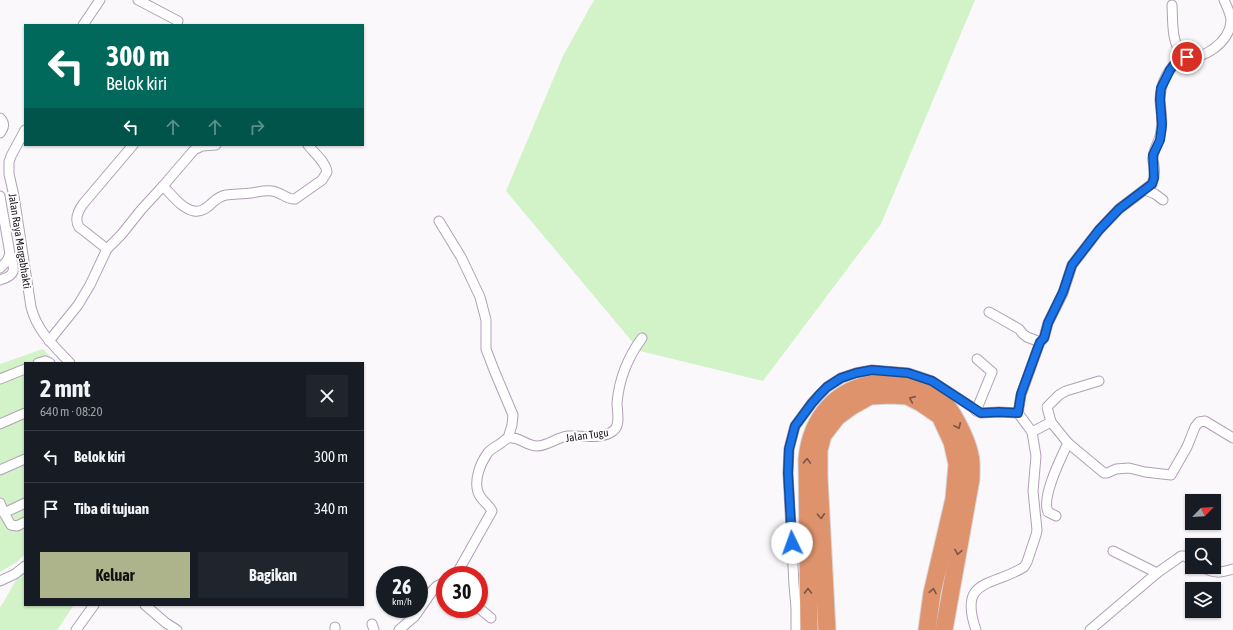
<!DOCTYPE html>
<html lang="id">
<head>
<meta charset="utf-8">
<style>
	:root { --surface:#171b24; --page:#20242c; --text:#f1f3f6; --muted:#9ea1a6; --line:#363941; --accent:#adb48c }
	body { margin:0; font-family:"Asap Condensed",sans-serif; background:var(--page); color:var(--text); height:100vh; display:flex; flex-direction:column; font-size:15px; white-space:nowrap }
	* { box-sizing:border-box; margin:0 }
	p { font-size:13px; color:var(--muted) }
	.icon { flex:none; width:22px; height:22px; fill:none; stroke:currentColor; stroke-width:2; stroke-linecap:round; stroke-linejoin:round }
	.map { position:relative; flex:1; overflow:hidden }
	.details { position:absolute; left:24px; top:362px; width:340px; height:244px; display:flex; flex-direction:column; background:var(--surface); border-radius:0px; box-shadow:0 1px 3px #0004 }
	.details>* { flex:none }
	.guide { position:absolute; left:24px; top:24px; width:340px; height:122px; border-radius:0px; box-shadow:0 1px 3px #0004; background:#00695c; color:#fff; overflow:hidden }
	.needle { width:26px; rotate:65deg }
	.controls { position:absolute; left:1185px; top:494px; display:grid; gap:8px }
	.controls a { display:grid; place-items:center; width:36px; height:36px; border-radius:0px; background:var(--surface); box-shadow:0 1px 3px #0004; font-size:20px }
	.speed { position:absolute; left:376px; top:566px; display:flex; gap:8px; font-size:20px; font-weight:700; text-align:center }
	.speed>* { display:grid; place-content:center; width:52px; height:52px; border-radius:50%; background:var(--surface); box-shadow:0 1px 3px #0004; line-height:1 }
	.speed small { font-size:10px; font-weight:400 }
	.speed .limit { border:6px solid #d22; background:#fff; color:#111 }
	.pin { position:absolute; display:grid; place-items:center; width:34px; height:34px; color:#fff; margin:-17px; border:2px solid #fff; border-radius:50%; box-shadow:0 1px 4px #0007 }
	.me { position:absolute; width:44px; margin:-22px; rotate:357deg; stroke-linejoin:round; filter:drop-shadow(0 0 3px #0008) }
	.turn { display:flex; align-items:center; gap:14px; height:84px; padding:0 16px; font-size:18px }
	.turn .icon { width:52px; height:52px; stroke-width:2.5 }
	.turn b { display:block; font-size:28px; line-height:34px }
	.lanes { display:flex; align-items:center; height:38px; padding:0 16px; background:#0003; justify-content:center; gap:20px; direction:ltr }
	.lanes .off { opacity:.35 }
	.round { display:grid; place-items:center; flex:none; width:42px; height:42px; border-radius:0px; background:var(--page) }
	.summary { display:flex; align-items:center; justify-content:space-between; height:68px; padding:0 16px }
	h1 { font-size:24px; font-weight:700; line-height:30px }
	.cta { display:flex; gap:8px; margin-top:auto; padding:8px 16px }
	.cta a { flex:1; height:46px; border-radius:0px; background:var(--accent); color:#111; font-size:16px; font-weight:700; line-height:46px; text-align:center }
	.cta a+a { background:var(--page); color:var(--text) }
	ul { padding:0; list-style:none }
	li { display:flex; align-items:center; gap:12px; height:52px; padding:0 16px; border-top:1px solid var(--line) }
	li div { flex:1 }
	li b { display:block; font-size:15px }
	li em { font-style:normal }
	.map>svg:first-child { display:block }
</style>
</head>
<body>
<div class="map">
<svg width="1233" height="630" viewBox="0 0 1233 630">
	<rect width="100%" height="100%" fill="#fbf8fc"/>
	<g fill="#d2f2c8">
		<polygon points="594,0 975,0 881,224 763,381 640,351 506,191 563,56"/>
		<polygon points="43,349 57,363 25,363 25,554 17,562 0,572 0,364"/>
		<polygon points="25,572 25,605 74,605 57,630 0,630 0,607 3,603 16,580"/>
	</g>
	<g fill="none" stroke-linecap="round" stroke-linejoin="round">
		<defs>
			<g id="street">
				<polyline points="138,0 178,21"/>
				<path d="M1224,0C1227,7 1231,14 1231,21C1230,42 1202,62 1183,56C1169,67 1160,83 1160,101C1161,111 1163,121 1161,131C1160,141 1154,148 1153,157C1152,161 1154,163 1154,166C1155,172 1154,179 1152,184L1119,209L1099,230L1072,265L1063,293L1048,323L1044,338L1040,342L1021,395L1018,413L1032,432L1051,422L1068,443L1104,473H1107L1116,469L1129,468L1145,472L1171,475L1187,447L1195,427L1199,422L1205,421L1233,438"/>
				<path d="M1172,5C1173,22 1171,42 1183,56"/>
				<polyline points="83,25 100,0"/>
				<path d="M0,118C5,123 4,128 0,133"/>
				<path d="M25,130L11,156L9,162V174L14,196L31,307C37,331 54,346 70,363"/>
				<path d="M163,186C172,195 182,209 194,211C209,213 212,197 226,195C234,194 242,194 251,193C258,192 265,190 272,191C281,192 287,200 295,199L322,180L327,172C326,162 314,153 308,145"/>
				<polyline points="1145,190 1155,194 1163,200"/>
				<polyline points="0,196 10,254 7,261 0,268"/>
				<polyline points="439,221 461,257 480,297 486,320 486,349 494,370 513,415 512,425 508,438"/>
				<path d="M107,249L79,227C74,219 78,211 83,204L133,145"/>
				<path d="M0,280C18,275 14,268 10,254"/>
				<polyline points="989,312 1019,329 1023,334 1027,337 1040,342"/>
				<polyline points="49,341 78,305 90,285 107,249 121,235 141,210 163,186 194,150 202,146 216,145"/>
				<polyline points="38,363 45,361 50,363"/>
				<polyline points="0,379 25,369"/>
				<polyline points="976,411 992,372 977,359"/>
				<polyline points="1051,422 1047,407 1059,395 1066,391 1099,381"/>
				<polyline points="0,424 25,413"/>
				<polyline points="0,470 25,459"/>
				<polyline points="0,503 4,513 11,525 17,526 25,522"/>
				<polyline points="4,513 25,503"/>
				<path d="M1056,516L1048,512C1041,497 1061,458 1068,443"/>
				<polyline points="1113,551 1157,573"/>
				<path d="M1202,567C1215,574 1219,573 1233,569"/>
				<path d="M456,575L492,511C488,503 481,501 478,492C474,480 480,464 487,454C490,449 496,447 501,443C503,442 505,439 508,438C519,436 526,446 537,446C548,446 557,437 568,436C581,435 601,440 613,431C621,426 617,411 617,403C619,380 628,357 642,338"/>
				<polyline points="0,581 15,574 25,566"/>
				<polyline points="145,605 166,623 177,630"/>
				<polyline points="479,608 491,618"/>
				<polyline points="372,624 374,630"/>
				<polyline points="76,630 94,605"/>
				<polyline points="335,630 335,627"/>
				<polyline points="399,630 415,616 433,590 437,586 445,582"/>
				<polyline points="796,630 796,608 794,585 788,473 789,449 795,426 812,403 827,387 841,378 856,373 872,370 908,373 932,381 981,413 999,412 1018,413"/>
				<path d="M976,630C958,578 992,587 1024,567L1027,562L1036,535L1037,530L1033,491L1036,456L1032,432"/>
				<polyline points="1090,630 1157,573 1177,559 1181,556 1185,556 1192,561"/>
			</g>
			<g id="highway">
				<path d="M809,630L807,459C811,417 837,387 880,383C890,382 900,382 910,384C915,386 919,389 924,391C929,394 935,396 940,399C952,408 967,440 970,455C972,462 971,471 971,479L944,630"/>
				<polyline points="827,630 819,477 819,450 823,435 837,417 852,406 870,396 891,395 907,396 921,403 940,416 952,442 957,464 954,499 932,593 927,630"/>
			</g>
		</defs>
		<use href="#street" stroke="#b1a0b5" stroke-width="11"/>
		<use href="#highway" stroke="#d6d5d6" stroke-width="19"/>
		<use href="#street" stroke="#fff" stroke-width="9"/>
		<use href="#highway" stroke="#df936d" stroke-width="17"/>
	</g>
	<defs><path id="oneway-chevron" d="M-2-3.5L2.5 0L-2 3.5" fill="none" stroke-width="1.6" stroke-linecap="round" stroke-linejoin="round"/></defs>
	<g stroke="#7e5446">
		<use href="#oneway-chevron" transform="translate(912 399) rotate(-156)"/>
		<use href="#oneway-chevron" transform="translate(958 426) rotate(65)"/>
		<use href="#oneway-chevron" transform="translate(807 461) rotate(-88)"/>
		<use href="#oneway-chevron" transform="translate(821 516) rotate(87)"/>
		<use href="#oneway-chevron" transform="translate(958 552) rotate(100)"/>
		<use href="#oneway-chevron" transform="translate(808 591) rotate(-91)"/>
		<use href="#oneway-chevron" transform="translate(933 591) rotate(-79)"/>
	</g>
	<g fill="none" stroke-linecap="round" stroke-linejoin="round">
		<defs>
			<polyline id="route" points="792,543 788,473 789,449 795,426 812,403 819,395 827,387 841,378 856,373 872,370 908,373 932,381 981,413 999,412 1018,413 1021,394 1040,342 1044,338 1048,323 1063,292 1072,265 1099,230 1119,209 1152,184 1154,178 1153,155 1160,140 1162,125 1160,99 1161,88 1170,70 1176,62 1182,56 1187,57"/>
		</defs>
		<use href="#route" stroke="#114b97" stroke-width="10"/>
		<use href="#route" stroke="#1a73e8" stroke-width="7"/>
	</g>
	<g text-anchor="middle" stroke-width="4" stroke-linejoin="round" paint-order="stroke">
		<g font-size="11" fill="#1c161e" stroke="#fff">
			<text transform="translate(20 241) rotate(81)" y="4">Jalan Raya Margabhakti</text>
			<text transform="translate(587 435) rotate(-8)" y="4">Jalan Tugu</text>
		</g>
	</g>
</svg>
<div class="controls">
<a><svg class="needle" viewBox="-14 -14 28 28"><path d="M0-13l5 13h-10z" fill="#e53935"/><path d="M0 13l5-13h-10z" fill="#9ea1a6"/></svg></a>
<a><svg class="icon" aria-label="search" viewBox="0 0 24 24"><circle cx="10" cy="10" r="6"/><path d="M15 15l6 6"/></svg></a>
<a><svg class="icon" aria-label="layers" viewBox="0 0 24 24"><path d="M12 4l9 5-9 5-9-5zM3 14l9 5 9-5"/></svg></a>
</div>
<div class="speed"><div>26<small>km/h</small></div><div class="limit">30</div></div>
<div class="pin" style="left:1187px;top:57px;background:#d93025"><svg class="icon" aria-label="arrive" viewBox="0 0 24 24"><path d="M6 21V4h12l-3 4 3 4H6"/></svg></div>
<svg class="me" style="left:792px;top:543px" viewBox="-20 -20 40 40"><circle r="19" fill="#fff"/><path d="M0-13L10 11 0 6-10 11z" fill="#1a73e8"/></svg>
<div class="guide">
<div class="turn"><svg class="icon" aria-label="left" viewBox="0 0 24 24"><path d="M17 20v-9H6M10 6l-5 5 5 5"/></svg><div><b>300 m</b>Belok kiri</div></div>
<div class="lanes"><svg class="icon" aria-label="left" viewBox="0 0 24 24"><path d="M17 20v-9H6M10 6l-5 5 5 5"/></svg><svg class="icon off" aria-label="ahead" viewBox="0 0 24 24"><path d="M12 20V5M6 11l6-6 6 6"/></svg><svg class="icon off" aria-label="ahead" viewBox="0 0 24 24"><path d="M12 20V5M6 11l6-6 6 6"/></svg><svg class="icon off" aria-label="right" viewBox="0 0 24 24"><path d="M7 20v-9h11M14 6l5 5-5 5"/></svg></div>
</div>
<section class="details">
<div class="summary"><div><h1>2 mnt</h1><p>640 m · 08:20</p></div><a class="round"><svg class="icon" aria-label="close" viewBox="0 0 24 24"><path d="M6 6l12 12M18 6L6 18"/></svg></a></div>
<ul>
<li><svg class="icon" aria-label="left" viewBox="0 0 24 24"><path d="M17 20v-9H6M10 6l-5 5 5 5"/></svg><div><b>Belok kiri</b></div><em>300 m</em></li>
<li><svg class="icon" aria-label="arrive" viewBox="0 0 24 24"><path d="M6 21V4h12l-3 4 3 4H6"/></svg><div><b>Tiba di tujuan</b></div><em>340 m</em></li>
</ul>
<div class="cta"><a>Keluar</a><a>Bagikan</a></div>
</section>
</div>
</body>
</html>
